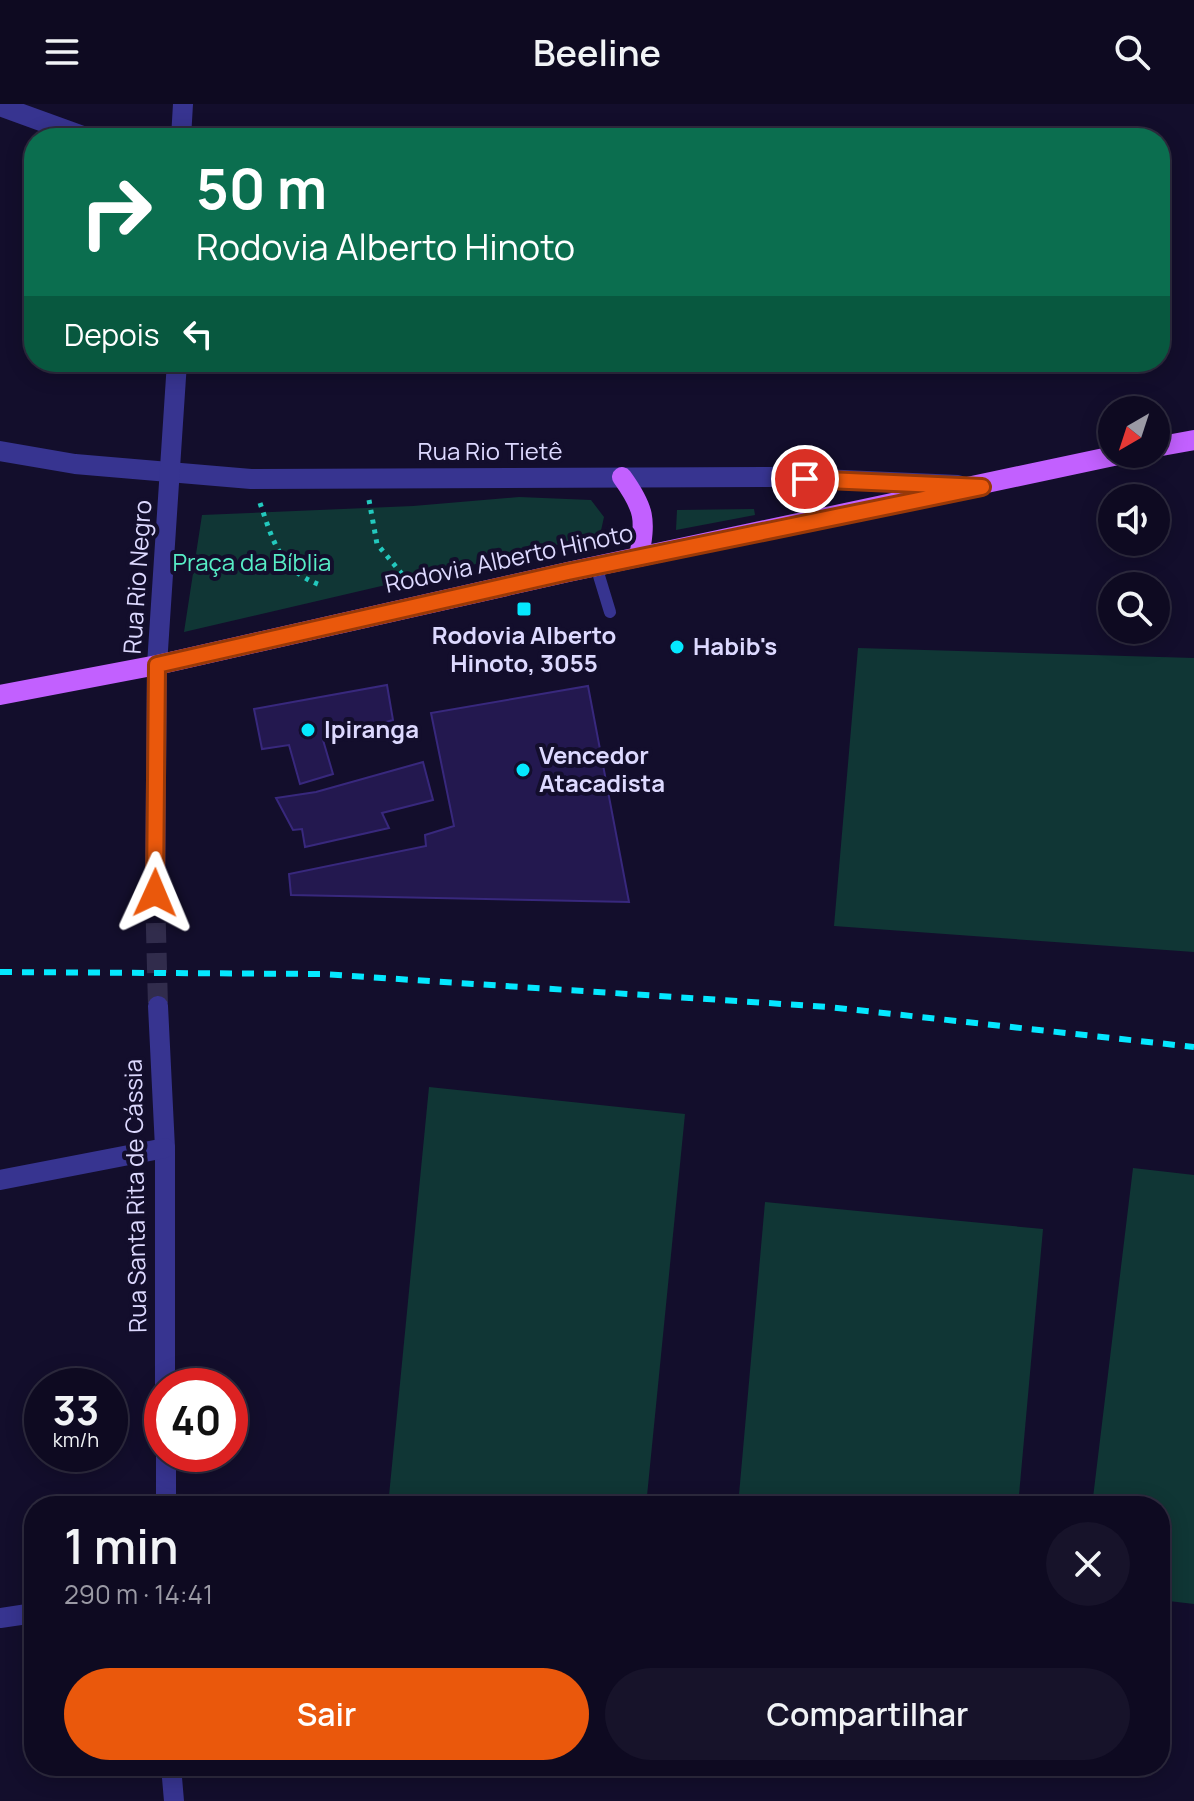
<!DOCTYPE html>
<html lang="pt">
<head>
<meta charset="utf-8">
<style>
	:root { --surface:#0e0a21; --page:#17132a; --text:#f1f3f6; --muted:#9b9aa5; --line:#2e2b3f; --accent:#ea580c }
	body { margin:0; font-family:Manrope,sans-serif; background:var(--page); color:var(--text); height:100vh; display:flex; flex-direction:column; font-size:30px; white-space:nowrap }
	* { box-sizing:border-box; margin:0 }
	p { font-size:26px; color:var(--muted) }
	.icon { flex:none; width:44px; height:44px; fill:none; stroke:currentColor; stroke-width:2; stroke-linecap:round; stroke-linejoin:round }
	.map { position:relative; flex:1; overflow:hidden }
	.side { position:absolute; left:24px; top:1392px; width:1146px; height:280px; display:flex; flex-direction:column; background:var(--surface); border-radius:32px; box-shadow:0 4px 20px #0003,0 0 0 2px var(--line) }
	.side>* { flex:none }
	.hud { position:absolute; left:24px; top:24px; width:1146px; height:244px; border-radius:32px; box-shadow:0 4px 20px #0003,0 0 0 2px var(--line); background:#0b6e4f; color:#fff; overflow:hidden }
	.needle { width:52px; rotate:219deg }
	.controls { position:absolute; left:1098px; top:292px; display:grid; gap:16px }
	.controls a { display:grid; place-items:center; width:72px; height:72px; border-radius:50%; background:var(--surface); box-shadow:0 4px 20px #0003,0 0 0 2px var(--line); font-size:40px }
	.speed { position:absolute; left:24px; top:1264px; display:flex; gap:16px; font-size:40px; font-weight:700; text-align:center }
	.speed>* { display:grid; place-content:center; width:104px; height:104px; border-radius:50%; background:var(--surface); box-shadow:0 4px 20px #0003,0 0 0 2px var(--line); line-height:1 }
	.speed small { font-size:20px; font-weight:400 }
	.speed .limit { border:12px solid #d22; background:#fff; color:#111 }
	.pin { position:absolute; display:grid; place-items:center; width:68px; height:68px; color:#fff; margin:-34px; border:4px solid #fff; border-radius:50%; box-shadow:0 2px 8px #0007 }
	.me { position:absolute; width:88px; margin:-44px; rotate:1deg; stroke-linejoin:round; filter:drop-shadow(0 0 6px #0008) }
	.turn { display:flex; align-items:center; gap:28px; height:168px; padding:0 40px; font-size:36px }
	.turn .icon { width:104px; height:104px; stroke-width:2.5 }
	.turn b { display:block; font-size:56px; line-height:68px }
	.then { display:flex; align-items:center; height:76px; padding:0 40px; background:#0003; gap:16px; font-size:30px }
	.round { display:grid; place-items:center; flex:none; width:84px; height:84px; border-radius:42px; background:var(--page) }
	.head { display:flex; align-items:center; justify-content:space-between; height:136px; padding:0 40px }
	h1 { font-size:48px; font-weight:600; line-height:60px }
	.cta { display:flex; gap:16px; margin-top:auto; padding:16px 40px }
	.cta a { flex:1; height:92px; border-radius:48px; background:var(--accent); color:#fff; font-size:32px; font-weight:600; line-height:92px; text-align:center }
	.cta a+a { background:var(--page); color:var(--text) }
	header { display:flex; justify-content:space-between; align-items:center; height:104px; padding:0 40px; background:var(--surface); font-size:36px; font-weight:600 }
	.map>svg:first-child { display:block }
</style>
</head>
<body>
<header><svg class="icon" aria-label="menu" viewBox="0 0 24 24"><path d="M4 6h16M4 12h16M4 18h16"/></svg>Beeline<svg class="icon" aria-label="search" viewBox="0 0 24 24"><circle cx="10" cy="10" r="6"/><path d="M15 15l6 6"/></svg></header>
<div class="map">
<svg width="1194" height="1697" viewBox="0 0 1194 1697">
	<rect width="100%" height="100%" fill="#130e2c"/>
	<g fill="#103635">
		<polygon points="519,393 591,396 604,413 600,431 184,528 202,411 413,402"/>
		<polygon points="754,405 755,411 676,426 677,406"/>
		<polygon points="858,544 1194,554 1194,848 834,822"/>
		<polygon points="429,983 685,1010 646,1402 388,1402"/>
		<polygon points="1133,1064 1194,1071 1194,1500 1160,1496 1160,1402 1092,1402"/>
		<polygon points="765,1098 1043,1125 1018,1402 738,1402"/>
	</g>
	<g fill="#23184f" stroke="#38287d" stroke-width="2">
		<polygon points="387,581 393,616 323,636 333,670 300,680 289,641 262,645 254,605"/>
		<polygon points="588,582 629,798 291,791 289,770 426,742 425,731 454,722 431,609"/>
		<polygon points="423,658 433,696 382,709 389,724 305,743 302,725 293,726 276,694 316,688"/>
	</g>
	<g fill="none" stroke-linecap="round" stroke-linejoin="round">
		<polyline stroke="#312c4c" stroke-width="20" stroke-dasharray="20 10" stroke-linecap="butt" points="155,789 158,902"/>
		<g stroke="#23c9be" stroke-width="5" stroke-dasharray="4 6" stroke-linecap="butt">
			<polyline points="369,396 377,440 402,470"/>
			<path d="M260,399C273,437 280,466 320,481"/>
		</g>
		<polyline stroke="#373490" stroke-width="12" points="596,462 610,508"/>
		<g stroke="#373490" stroke-width="20">
			<polyline points="0,2 88,34"/>
			<polyline points="0,347 75,360 251,375 775,373 958,381"/>
		</g>
		<g stroke="#373490" stroke-width="20">
			<polyline points="181,34 183,0"/>
			<polyline points="155,789 157,561 177,258"/>
			<polyline points="158,902 165,1044 165,1282"/>
			<polyline points="0,1076 165,1044"/>
			<polyline points="166,1350 166,1402"/>
			<polyline points="0,1514 34,1509"/>
			<polyline points="171,1662 174,1697"/>
		</g>
		<g stroke="#c260ff" stroke-width="20">
			<polyline points="1156,343 1194,336"/>
			<path d="M622,373C645,405 646,415 639,453"/>
			<polyline points="0,591 157,561 568,468 1123,350"/>
		</g>
		<polyline stroke="#05e8ff" stroke-width="6" stroke-dasharray="12 10" stroke-linecap="butt" points="0,868 321,870 829,903 1194,943"/>
	</g>
	<g fill="none" stroke-linecap="round" stroke-linejoin="round">
		<defs>
			<polyline id="route" points="155,789 157,561 568,468 982,383 805,375"/>
		</defs>
		<use href="#route" stroke="#983908" stroke-width="20"/>
		<use href="#route" stroke="#ea580c" stroke-width="14"/>
	</g>
	<g fill="#05e8ff" stroke="#130e2c" stroke-width="3">
		<rect x="516" y="497" width="16" height="16" rx="4"/>
		<circle cx="677" cy="543" r="8"/>
		<circle cx="308" cy="626" r="8"/>
		<circle cx="523" cy="666" r="8"/>
	</g>
	<g text-anchor="middle" stroke-width="8" stroke-linejoin="round" paint-order="stroke">
		<g font-size="24" fill="#ddd9ff" stroke="#130e2c">
			<text x="490" y="356">Rua Rio Tietê</text>
			<text transform="translate(509 455) rotate(-12)" y="8">Rodovia Alberto Hinoto</text>
			<text transform="translate(138 473) rotate(-86)" y="8">Rua Rio Negro</text>
			<text transform="translate(136 1092) rotate(-91)" y="8">Rua Santa Rita de Cássia</text>
		</g>
		<g font-size="24" fill="#57edc6" stroke="#130e2c">
			<text x="252" y="467">Praça da Bíblia</text>
		</g>
		<g font-size="24" font-weight="bold" fill="#ddd9ff" stroke="#130e2c" text-anchor="start">
			<text x="524" y="540" text-anchor="middle">Rodovia Alberto<tspan x="524" dy="28">Hinoto, 3055</tspan></text>
			<text x="693" y="551">Habib's</text>
			<text x="324" y="634">Ipiranga</text>
			<text x="539" y="660">Vencedor<tspan x="539" dy="28">Atacadista</tspan></text>
		</g>
	</g>
</svg>
<div class="controls">
<a><svg class="needle" viewBox="-14 -14 28 28"><path d="M0-13l5 13h-10z" fill="#e53935"/><path d="M0 13l5-13h-10z" fill="#9b9aa5"/></svg></a>
<a><svg class="icon" aria-label="sound" viewBox="0 0 24 24"><path d="M4 9h4l5-4v14l-5-4H4zM17 9q2 3 0 6"/></svg></a>
<a><svg class="icon" aria-label="search" viewBox="0 0 24 24"><circle cx="10" cy="10" r="6"/><path d="M15 15l6 6"/></svg></a>
</div>
<div class="speed"><div>33<small>km/h</small></div><div class="limit">40</div></div>
<div class="pin" style="left:805px;top:375px;background:#d93025"><svg class="icon" aria-label="arrive" viewBox="0 0 24 24"><path d="M6 21V4h12l-3 4 3 4H6"/></svg></div>
<svg class="me" style="left:155px;top:789px" viewBox="-20 -20 40 40"><path d="M0-17L14 15 0 8-14 15z" fill="#ea580c" stroke="#fff" stroke-width="4"/></svg>
<div class="hud">
<div class="turn"><svg class="icon" aria-label="right" viewBox="0 0 24 24"><path d="M7 20v-9h11M14 6l5 5-5 5"/></svg><div><b>50 m</b>Rodovia Alberto Hinoto</div></div>
<div class="then">Depois<svg class="icon" aria-label="left" viewBox="0 0 24 24"><path d="M17 20v-9H6M10 6l-5 5 5 5"/></svg></div>
</div>
<section class="side">
<div class="head"><div><h1>1 min</h1><p>290 m · 14:41</p></div><a class="round"><svg class="icon" aria-label="close" viewBox="0 0 24 24"><path d="M6 6l12 12M18 6L6 18"/></svg></a></div>
<div class="cta"><a>Sair</a><a>Compartilhar</a></div>
</section>
</div>
</body>
</html>
